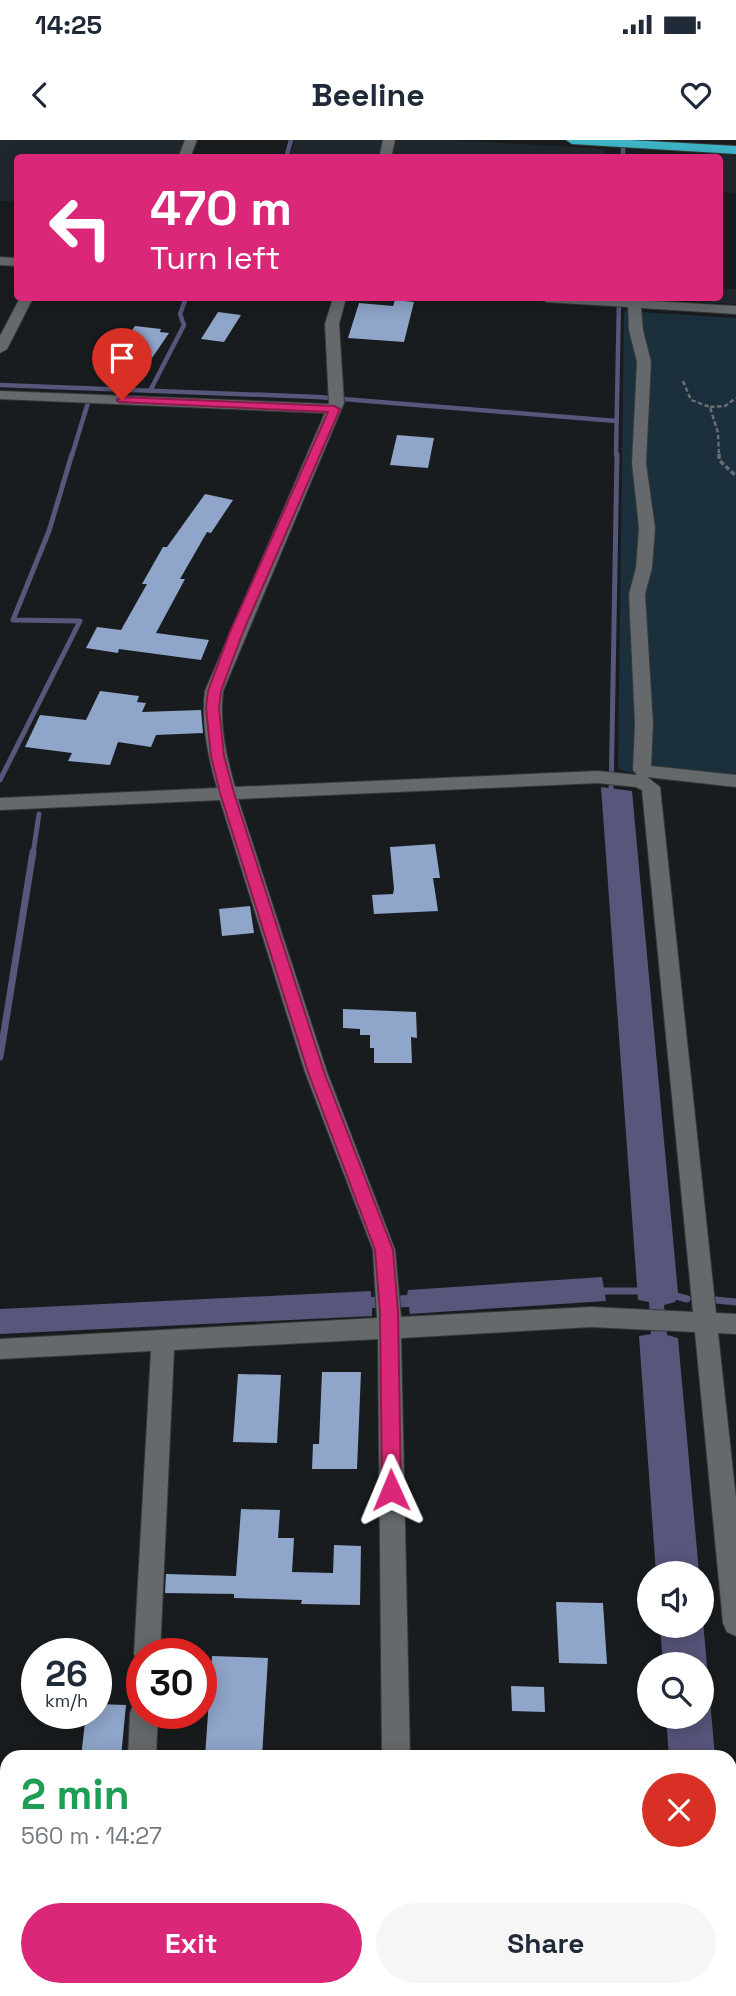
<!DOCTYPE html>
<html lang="en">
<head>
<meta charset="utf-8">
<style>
	:root { --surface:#fff; --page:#f6f6f7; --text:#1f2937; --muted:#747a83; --accent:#db2777 }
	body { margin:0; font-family:"Space Grotesk",sans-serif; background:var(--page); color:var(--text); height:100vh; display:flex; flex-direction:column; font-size:26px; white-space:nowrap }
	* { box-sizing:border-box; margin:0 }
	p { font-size:23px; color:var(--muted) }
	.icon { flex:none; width:38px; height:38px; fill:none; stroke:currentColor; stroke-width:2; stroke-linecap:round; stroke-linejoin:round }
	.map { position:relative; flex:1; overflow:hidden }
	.details { position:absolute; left:0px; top:1610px; width:737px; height:247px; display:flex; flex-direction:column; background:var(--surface); border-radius:21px 21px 0 0; box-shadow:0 4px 18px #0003 }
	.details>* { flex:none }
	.top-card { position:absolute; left:14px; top:14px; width:709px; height:147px; border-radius:7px; box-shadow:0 4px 18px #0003; background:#db2777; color:#fff; overflow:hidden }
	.tools { position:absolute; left:637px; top:1421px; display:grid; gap:14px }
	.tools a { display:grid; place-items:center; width:77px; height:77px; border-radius:50%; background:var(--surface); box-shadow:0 4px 18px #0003; font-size:35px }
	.speed { position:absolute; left:21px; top:1498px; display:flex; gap:14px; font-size:35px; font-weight:700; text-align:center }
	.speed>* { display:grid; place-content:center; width:91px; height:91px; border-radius:50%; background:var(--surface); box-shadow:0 4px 18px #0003; line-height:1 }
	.speed small { font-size:18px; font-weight:400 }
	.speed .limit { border:10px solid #d22; background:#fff; color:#111 }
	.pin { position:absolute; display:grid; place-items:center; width:60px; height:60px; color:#fff; margin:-72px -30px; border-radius:50% 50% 50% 0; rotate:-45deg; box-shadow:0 0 7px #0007 }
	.pin .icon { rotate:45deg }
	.me { position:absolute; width:77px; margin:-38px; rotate:359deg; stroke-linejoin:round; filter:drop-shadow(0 0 5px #0008) }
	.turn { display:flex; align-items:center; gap:24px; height:147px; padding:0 21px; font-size:32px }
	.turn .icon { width:91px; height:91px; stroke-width:2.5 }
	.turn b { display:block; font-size:49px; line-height:60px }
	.round { display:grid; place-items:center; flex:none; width:74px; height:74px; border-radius:37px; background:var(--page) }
	.summary { display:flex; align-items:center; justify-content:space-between; height:119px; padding:0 21px }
	h1 { font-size:42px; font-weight:800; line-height:52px; color:#1e9e55 }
	.action { display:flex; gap:14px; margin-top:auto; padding:14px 21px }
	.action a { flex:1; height:80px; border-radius:42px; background:var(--accent); color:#fff; font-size:28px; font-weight:800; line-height:80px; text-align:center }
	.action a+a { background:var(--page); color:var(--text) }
	.status { display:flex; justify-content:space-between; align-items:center; height:49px; padding:0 35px; background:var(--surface); direction:ltr }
	.status svg { height:19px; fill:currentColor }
	header { display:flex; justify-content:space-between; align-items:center; height:91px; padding:0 21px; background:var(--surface); font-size:32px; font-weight:800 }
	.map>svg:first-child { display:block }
</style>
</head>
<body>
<div class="status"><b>14:25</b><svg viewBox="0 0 49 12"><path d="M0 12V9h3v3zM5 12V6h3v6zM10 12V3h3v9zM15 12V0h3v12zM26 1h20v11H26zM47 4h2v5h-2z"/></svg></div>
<header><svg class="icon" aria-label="back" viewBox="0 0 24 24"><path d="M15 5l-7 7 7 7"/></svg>Beeline<svg class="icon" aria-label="heart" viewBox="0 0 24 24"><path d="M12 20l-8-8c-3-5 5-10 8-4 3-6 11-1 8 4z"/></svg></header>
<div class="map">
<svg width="736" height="1856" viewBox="0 0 736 1856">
	<rect width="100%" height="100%" fill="#191c1e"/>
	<g fill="#20282d">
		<polygon points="0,0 186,0 177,17 18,18 17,62 0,61"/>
		<polygon points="295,0 384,0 379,17 313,18 289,16"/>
		<polygon points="396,0 452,0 605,9 604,18 390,18"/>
		<polygon points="719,15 736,16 736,53 722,52"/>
		<polygon points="719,149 736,149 736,164 631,158 719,158"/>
	</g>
	<polygon fill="#1b303c" points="624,171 736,178 736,646 659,640 618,629"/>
	<g fill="#57567b">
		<polygon points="601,647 632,651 678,1153 675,1162 664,1165 667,1195 678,1198 699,1433 656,1433 639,1196 651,1194 649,1162 638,1160"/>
		<polygon points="602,1137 606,1161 410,1174 409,1167 372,1168 372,1176 0,1194 0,1169 371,1151 371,1157 407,1155 408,1150"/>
		<polygon points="702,1469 715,1617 669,1617 666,1577 702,1577 702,1524 663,1524 660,1486 702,1486"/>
		<polygon points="730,1784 736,1856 686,1856 686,1850 730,1850"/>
	</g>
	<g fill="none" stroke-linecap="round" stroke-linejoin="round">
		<g stroke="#57567b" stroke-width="4.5">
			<polyline points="623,0 623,18"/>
			<polyline points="286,18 291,0"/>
			<polyline points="0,245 318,257 616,281"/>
			<polyline points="150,251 184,185 180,174 186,158"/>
			<polyline points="72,315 90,256"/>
			<polyline points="616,315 619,158"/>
		</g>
		<g stroke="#57567b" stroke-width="5">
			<polyline points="0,640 80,481 13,480 49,391 72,314"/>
			<polyline points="611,657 617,314"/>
			<polyline points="33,714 39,674"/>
		</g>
		<g stroke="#57567b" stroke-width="7">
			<polyline points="0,917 33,712"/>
			<polyline points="595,1151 646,1151"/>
			<polyline points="668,1154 687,1159"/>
			<polyline points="716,1160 736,1162"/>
		</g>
	</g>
	<g fill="#8fa5c9">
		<polygon points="395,160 414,162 404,202 348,198 359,163 393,166"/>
		<polygon points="218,172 241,175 224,202 201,199"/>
		<polygon points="135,186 161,189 160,192 169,193 150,221 114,216"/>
		<polygon points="397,295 434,298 428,328 390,325"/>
		<polygon points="205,354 233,360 211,393 207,392 180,439 185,439 156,493 209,500 201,520 119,509 118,513 86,508 97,487 121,490 147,444 142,444 163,407 167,407"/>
		<polygon points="100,551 139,556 137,562 146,563 142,572 201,570 203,593 156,595 151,607 118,602 110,625 68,621 72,613 25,607 40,575 86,580"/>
		<polygon points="435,704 440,738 433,738 438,771 374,774 372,755 393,754 394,749 390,707"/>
		<polygon points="250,766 254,793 222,796 219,769"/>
		<polygon points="343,869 416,872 417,898 411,897 412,923 374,923 374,908 370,908 370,895 360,895 360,889 343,888"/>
		<polygon points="322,1232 361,1232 357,1329 312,1329 313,1304 319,1304"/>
		<polygon points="238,1234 281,1235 277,1303 233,1302"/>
		<polygon points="241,1369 280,1370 278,1398 294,1398 292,1432 333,1433 334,1405 361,1406 360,1465 301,1464 302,1460 234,1458 234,1454 165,1453 166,1434 236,1436"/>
		<polygon points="556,1462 603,1463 607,1524 559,1523"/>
		<polygon points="212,1516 268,1518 262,1617 205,1617"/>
		<polygon points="511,1546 544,1547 545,1572 512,1571"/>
		<polygon points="96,1564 126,1565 121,1617 81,1617 86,1573 96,1573"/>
	</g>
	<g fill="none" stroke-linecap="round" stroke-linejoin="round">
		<defs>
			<g id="minor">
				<polygon points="185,0 197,0 190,18 178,18"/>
				<polygon points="383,0 395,0 391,18 379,18"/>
				<polygon points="0,117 18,118 18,126 0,125"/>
				<polygon points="20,158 33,158 7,209 0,213 0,196"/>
				<path d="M333,158H346L339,184L344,263L223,551C219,584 226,616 235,647L598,631L637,635L633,630L635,584L629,454L636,428L639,388L632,323L637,222L629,190L628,167L546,162L539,158H602L736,166V174L641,168L643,190L651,222L646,323L655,388L652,428L645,454L653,584L651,626L736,635V647L647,637L660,647L716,1173L736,1174V1194L718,1193L736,1359V1496L727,1492L723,1483L695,1192L591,1187L401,1198L410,1617H382L378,1199L174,1210L160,1514H142V1525L138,1523L134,1514L151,1211L0,1219V1199L377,1178L373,1110L305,932L220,660L0,670V658L217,648C208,616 201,584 205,551L325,273L0,259V251L329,264L325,184ZM598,643L636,647L642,650L693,1172L591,1167L401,1177L395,1110L327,932L238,659Z"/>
				<polygon points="142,1560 142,1573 158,1573 156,1617 128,1617 130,1573 134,1563"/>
				<polygon points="115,1850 145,1850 144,1856 114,1856"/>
				<rect x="385" y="1850" width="30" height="6"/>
			</g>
			<polygon id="highway" points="566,0 630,0 736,6 736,14 572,4"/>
		</defs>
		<use href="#minor" stroke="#363839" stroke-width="2"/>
		<use href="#highway" stroke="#363839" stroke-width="2"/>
		<g stroke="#696c6e" stroke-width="2.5" stroke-dasharray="4.5 2.5" stroke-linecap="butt">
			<polyline points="683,241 691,260 710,267 718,293 719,315"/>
			<polyline points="710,267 725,266 736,258"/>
		</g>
		<polyline stroke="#696c6e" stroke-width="3.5" stroke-dasharray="5 2.5" stroke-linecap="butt" points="719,314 719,320 736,336"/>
		<use href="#minor" fill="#65696b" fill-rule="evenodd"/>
		<use href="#highway" fill="#3eb4c6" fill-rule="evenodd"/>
	</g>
	<polygon fill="#db2777" stroke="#8e194d" stroke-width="2" points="122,257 334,266 340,269 243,492 221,551 219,568 224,616 234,653 324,932 393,1110 398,1172 401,1350 398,1356 391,1359 385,1356 382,1350 380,1172 375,1110 308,932 220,653 211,616 206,568 208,551 230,492 328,272 119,262 117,260"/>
</svg>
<div class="tools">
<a><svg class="icon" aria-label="sound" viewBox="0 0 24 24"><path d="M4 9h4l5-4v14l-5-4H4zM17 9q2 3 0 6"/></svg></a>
<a><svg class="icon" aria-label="search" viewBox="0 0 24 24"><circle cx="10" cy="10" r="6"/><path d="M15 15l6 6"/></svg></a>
</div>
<div class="speed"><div>26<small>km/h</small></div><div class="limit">30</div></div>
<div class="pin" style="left:122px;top:260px;background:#d93025"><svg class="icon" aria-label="arrive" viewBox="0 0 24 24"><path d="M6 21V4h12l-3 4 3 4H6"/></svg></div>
<svg class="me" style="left:391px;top:1350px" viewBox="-20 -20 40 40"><path d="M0-17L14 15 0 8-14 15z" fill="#db2777" stroke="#fff" stroke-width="4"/></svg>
<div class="top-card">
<div class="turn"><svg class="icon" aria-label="left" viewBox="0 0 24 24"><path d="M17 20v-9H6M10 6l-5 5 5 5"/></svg><div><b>470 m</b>Turn left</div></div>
</div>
<section class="details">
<div class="summary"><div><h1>2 min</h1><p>560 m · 14:27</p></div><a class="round" style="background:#d93025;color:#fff"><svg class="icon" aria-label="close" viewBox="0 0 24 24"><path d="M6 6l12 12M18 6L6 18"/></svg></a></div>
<div class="action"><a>Exit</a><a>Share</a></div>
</section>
</div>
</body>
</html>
